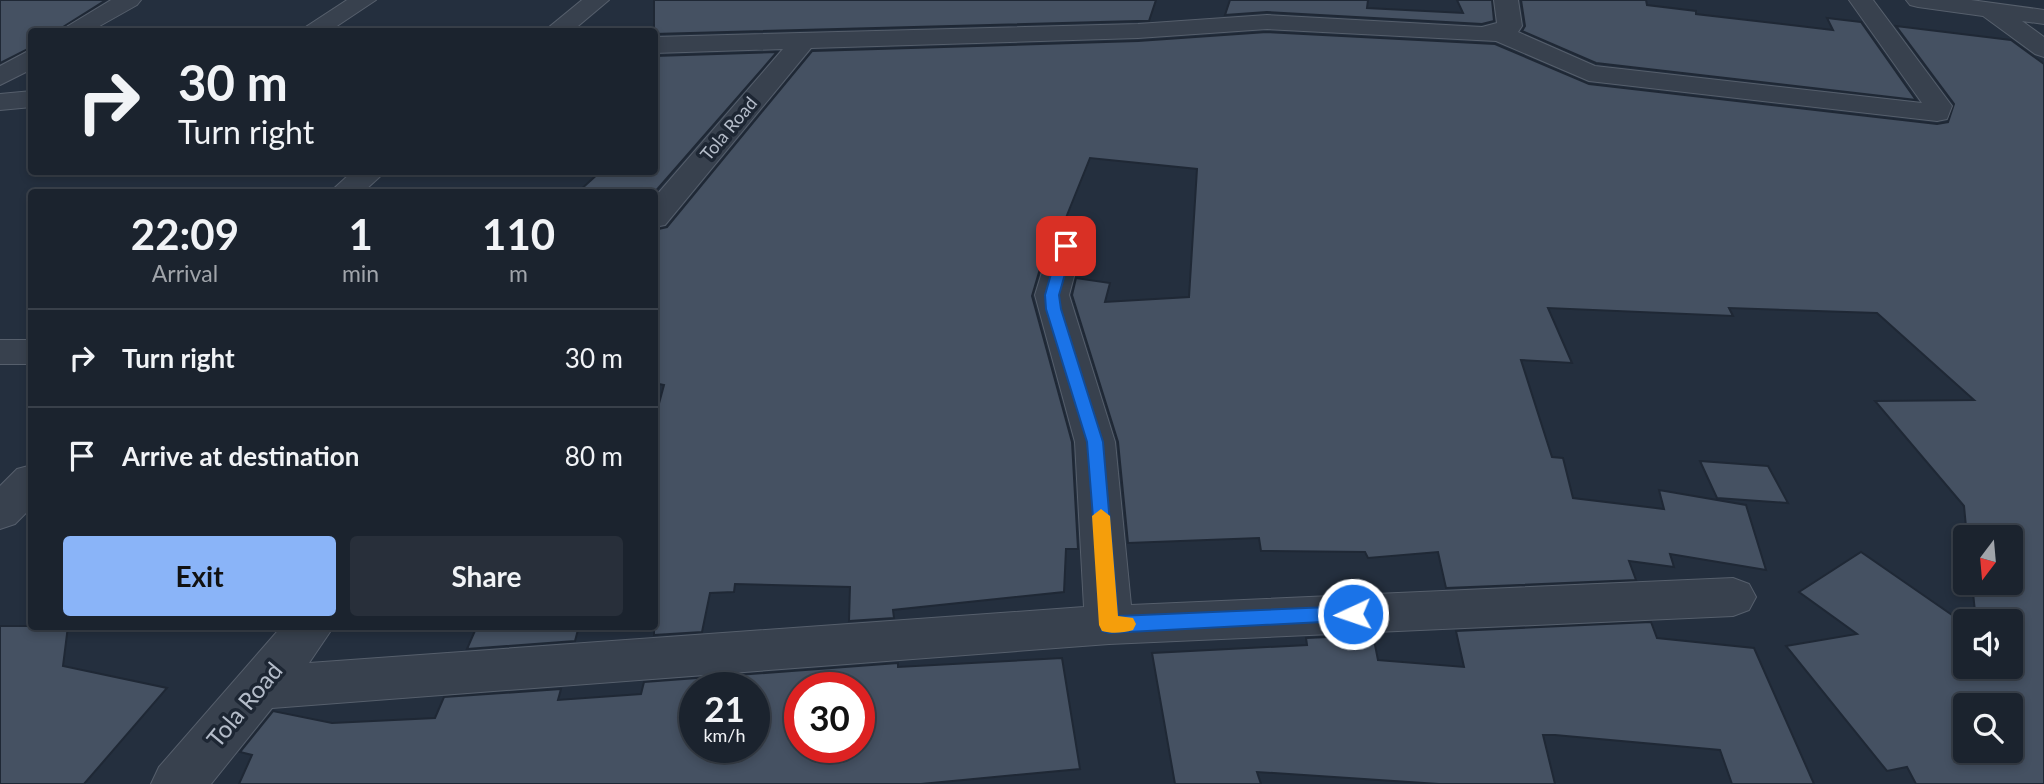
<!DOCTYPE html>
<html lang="en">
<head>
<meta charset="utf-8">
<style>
	:root { --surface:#1b232e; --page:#282f3a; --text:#f1f3f6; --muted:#a0a4aa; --line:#39404a; --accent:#8ab4f8 }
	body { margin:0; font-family:Lato,sans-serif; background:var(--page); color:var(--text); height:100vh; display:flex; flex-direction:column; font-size:26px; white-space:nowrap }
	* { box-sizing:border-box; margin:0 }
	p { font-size:23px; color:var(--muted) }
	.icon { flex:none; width:38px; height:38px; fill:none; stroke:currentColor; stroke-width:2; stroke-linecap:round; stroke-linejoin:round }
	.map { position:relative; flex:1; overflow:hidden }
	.drawer { position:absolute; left:28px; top:189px; width:630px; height:441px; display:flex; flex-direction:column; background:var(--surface); border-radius:7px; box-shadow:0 4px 10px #0003,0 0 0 2px var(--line) }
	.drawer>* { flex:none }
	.guide { position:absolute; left:28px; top:28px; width:630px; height:147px; border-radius:7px; box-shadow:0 4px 10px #0003,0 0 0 2px var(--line); background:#1b232e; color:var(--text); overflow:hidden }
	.needle { width:46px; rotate:196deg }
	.buttons { position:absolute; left:1953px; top:525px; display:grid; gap:14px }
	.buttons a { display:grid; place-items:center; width:70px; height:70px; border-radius:7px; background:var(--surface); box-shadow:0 4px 10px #0003,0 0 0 2px var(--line); font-size:35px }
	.speed { position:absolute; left:679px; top:672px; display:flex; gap:14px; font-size:35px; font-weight:700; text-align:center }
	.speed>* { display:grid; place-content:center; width:91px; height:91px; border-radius:50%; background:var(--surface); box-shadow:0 4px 10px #0003,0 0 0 2px var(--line); line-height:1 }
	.speed small { font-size:18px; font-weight:400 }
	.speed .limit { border:10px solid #d22; background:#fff; color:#111 }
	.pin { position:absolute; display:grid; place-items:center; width:60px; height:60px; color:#fff; margin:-30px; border-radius:14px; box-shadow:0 4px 10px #0006 }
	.me { position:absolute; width:77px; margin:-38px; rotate:267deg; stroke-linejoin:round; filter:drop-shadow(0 0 5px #0008) }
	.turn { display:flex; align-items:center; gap:24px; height:147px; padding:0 35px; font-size:32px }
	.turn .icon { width:91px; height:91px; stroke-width:2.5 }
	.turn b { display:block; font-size:49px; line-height:60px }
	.eta { display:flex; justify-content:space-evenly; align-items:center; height:119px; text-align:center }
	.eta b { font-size:42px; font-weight:700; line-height:49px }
	.action { display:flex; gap:14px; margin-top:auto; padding:14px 35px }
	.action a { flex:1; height:80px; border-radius:7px; background:var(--accent); color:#111; font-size:28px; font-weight:700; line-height:80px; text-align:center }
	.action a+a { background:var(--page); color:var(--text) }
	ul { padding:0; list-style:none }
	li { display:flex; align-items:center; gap:21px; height:98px; padding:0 35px; border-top:2px solid var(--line) }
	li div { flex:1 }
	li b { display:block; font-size:26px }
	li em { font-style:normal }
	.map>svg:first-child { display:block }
</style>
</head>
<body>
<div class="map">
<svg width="2044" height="784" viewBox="0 0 2044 784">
	<rect width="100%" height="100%" fill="#242f3e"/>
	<g fill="#455162" stroke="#1f2835" stroke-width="2" fill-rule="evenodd">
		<polygon points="0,0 106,0 55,32 32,32 32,47 0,63"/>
		<polygon points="654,0 1156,0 1149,21 1138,21 654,34"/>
		<polygon points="1230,0 1368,0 1367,8 1463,13 1457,0 1492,0 1494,21 1482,24 1267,12 1225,15"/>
		<polygon points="1521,0 1646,0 1647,5 1696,11 1696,14 1833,30 1827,18 1861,22 1916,100 1596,63 1522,31 1525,26"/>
		<path d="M1896,26L2011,40L2044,64V784H1916L1907,767L1887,771L1786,646L1857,634L1799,592L1861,552L1965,624V667H2011V621H1976L1972,583H2011V537H1967L1964,506L1875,401L1974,400L1877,313L1729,308L1733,316L1548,308L1572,363L1521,360L1552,457L1563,458L1573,498L1664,509L1659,490L1746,505L1766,570L1670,554L1674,567L1629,561L1636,580L1446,588L1438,552L1368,558L1365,552L1261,551L1259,538L1128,543L1118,442L1072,295L1076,278L1110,283L1105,302L1189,297L1197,169L1090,158L1059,235L1052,238L1047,245L1032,296L1072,442L1078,549H1066L1064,592L893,610L894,618L849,621L850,587L735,584L734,592L710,593L702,632L654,635V422L664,385L654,383V230L667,227L812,51L1138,41L1267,32L1495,44L1589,84L1937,124L1948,122L1954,104ZM1965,705H2011V751H1965Z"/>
		<polygon points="777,52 654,193 578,192 600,172 654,172 654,56"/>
		<polygon points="1700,461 1768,466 1788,503 1717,498"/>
		<polygon points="1651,622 1657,638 1754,648 1814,784 1732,784 1720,750 1555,735 1543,735 1555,784 1439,784 1257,772 1261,784 1175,784 1152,653 1307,645 1306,638 1373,635 1378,660 1464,667 1456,631"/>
		<polygon points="0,626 68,626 63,666 167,688 84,784 0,784"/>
		<polygon points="477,626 579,626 575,641 467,649"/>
		<path d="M1062,658L1080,769L921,784H239L252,755L240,752L273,711L332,723L435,718L444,697L561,689L558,700L641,694L644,682L898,663V667ZM695,688H754V747H695ZM800,688H859V747H800Z"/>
	</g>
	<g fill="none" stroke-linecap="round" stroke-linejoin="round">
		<defs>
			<g id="minor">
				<polygon points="111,0 141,0 137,5 89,32 58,32"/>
				<polygon points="347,0 376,0 328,32 298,32"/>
				<polygon points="582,0 609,0 571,32 543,32"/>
				<polygon points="1494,0 1518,0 1522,26 1518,32 1595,66 1922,103 1849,0 1873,0 1952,106 1947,119 1937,121 1589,81 1496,41 1267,29 1138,38 811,48 665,225 654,227 654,198 783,49 654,53 654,37 1138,24 1267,15 1482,27 1497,23"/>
				<polygon points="1906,0 1971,0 2044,10 2044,24 2022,21 2044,37 2044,57 2035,54 1983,16 1918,7 1910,5"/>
				<polygon points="32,49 32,69 0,85 0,66"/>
				<polygon points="32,91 32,107 0,110 0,94"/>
				<polygon points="352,172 385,172 363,192 330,192"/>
				<polygon points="1066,236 1078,239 1082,246 1069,295 1115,442 1131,605 1733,578 1749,584 1756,597 1749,610 1733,616 1109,644 272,708 211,784 151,784 159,767 282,626 334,626 309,663 1084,607 1075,442 1035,295 1050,246 1054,239"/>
				<rect x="0" y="340" width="32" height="24"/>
				<polygon points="32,465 32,507 15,524 0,529 0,486 17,469"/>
			</g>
		</defs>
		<use href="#minor" stroke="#565f6c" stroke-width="2"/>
		<use href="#minor" fill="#38414e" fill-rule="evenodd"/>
	</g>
	<polygon fill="#1a73e8" stroke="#114b97" stroke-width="2" points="1066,242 1073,246 1059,295 1061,309 1103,442 1118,616 1353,606 1360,608 1363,614 1360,620 1109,633 1102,631 1087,442 1046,309 1045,295 1059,246"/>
	<path fill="#f59e0b" d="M1101,509L1110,516L1118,616L1133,618L1136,624L1133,630C1123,633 1112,634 1102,631L1099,625L1092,516Z"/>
	<g text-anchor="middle" stroke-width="7" stroke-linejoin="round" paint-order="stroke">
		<g font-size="18" fill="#b4bcc9" stroke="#1d2633">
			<text transform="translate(729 129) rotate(-50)" y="6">Tola Road</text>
		</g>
		<g font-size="24" fill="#b4bcc9" stroke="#1d2633">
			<text transform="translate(245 705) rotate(-50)" y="8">Tola Road</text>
		</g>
	</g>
</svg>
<div class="buttons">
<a><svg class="needle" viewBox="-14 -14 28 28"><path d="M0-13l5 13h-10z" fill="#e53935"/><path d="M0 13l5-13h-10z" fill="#a0a4aa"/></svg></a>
<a><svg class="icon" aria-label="sound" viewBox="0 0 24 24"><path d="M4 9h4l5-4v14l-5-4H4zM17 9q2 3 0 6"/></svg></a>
<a><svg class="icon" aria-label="search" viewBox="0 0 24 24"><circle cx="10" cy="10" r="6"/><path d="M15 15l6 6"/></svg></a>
</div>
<div class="speed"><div>21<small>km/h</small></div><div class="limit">30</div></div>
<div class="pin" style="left:1066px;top:246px;background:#d93025"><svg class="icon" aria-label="arrive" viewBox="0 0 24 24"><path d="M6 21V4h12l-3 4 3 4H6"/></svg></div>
<svg class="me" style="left:1353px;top:614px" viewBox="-20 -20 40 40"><circle r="17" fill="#1a73e8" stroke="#fff" stroke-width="3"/><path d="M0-11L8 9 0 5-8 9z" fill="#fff"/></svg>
<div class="guide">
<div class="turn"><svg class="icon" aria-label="right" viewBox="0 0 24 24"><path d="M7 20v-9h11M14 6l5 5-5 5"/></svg><div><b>30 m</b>Turn right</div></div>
</div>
<section class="drawer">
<div class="eta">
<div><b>22:09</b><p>Arrival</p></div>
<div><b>1</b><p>min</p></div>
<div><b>110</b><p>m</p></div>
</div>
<ul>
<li><svg class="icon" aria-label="right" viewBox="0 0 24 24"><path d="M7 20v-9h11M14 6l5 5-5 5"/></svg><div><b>Turn right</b></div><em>30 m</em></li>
<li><svg class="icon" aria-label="arrive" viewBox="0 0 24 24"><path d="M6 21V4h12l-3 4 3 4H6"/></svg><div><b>Arrive at destination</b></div><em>80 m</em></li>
</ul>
<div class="action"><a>Exit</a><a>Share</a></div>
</section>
</div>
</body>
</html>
